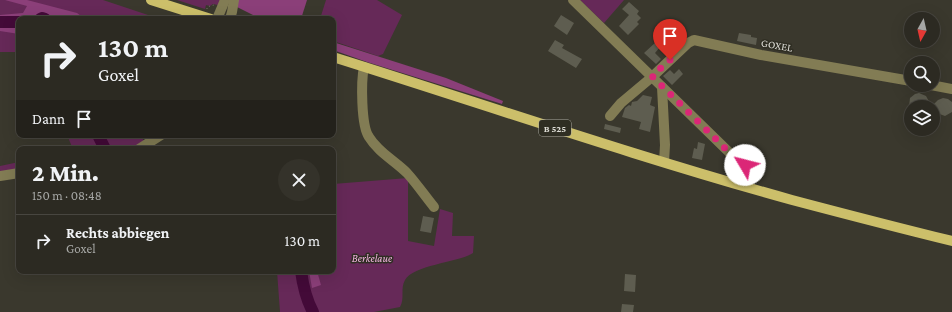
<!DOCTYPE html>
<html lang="de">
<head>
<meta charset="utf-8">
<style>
	:root { --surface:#2c2a22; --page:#34322a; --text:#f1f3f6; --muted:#a6a7a5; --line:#484640 }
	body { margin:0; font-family:"Crimson Pro",serif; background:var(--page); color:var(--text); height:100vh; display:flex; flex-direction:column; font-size:15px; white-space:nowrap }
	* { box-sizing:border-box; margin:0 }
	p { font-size:13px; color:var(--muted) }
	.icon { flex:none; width:22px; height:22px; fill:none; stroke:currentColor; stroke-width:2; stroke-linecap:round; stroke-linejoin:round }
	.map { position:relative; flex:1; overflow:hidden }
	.sheet { position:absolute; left:16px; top:146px; width:320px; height:128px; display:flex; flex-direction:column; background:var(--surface); border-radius:8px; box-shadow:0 4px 16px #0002,0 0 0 1px var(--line) }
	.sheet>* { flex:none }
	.guide { position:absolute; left:16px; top:16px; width:320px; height:122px; border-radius:8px; box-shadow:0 4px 16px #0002,0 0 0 1px var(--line); background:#2c2a22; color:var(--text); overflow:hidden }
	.needle { width:26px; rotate:188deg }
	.buttons { position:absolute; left:904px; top:12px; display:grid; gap:8px }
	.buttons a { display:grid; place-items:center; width:36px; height:36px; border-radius:50%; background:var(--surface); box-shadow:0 4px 16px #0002,0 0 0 1px var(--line); font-size:20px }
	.pin { position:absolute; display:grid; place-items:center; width:34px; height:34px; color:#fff; margin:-41px -17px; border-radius:50% 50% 50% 0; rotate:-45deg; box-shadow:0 0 4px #0007 }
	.pin .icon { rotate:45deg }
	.me { position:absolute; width:44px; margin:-22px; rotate:307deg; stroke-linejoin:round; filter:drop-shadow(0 0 3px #0008) }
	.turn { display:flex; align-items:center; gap:14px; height:84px; padding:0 16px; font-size:18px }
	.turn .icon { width:52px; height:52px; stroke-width:2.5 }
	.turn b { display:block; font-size:28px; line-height:34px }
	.then { display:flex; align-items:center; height:38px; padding:0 16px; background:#0003; gap:8px; font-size:15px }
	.round { display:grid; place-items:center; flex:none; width:42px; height:42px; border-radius:21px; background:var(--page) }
	.overview { display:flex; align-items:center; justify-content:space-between; height:68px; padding:0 16px }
	h1 { font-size:24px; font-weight:800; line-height:30px }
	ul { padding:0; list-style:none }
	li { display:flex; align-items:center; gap:12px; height:52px; padding:0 16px; border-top:1px solid var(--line) }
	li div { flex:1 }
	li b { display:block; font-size:15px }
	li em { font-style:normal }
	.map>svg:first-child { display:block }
</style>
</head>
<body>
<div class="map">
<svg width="952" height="312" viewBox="0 0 952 312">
	<rect width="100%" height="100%" fill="#3a382d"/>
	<g fill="#662958">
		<polygon points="0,0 103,0 160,19 19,19 19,52 0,52"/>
		<polygon points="177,0 221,0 218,5 213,4 210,6 206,5 205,9"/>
		<polygon points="326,0 377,0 402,15 383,54 378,56 333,41 333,19 320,19"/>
		<polygon points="580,0 624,0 604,23"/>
		<polygon points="67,135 140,135 149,149 73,149"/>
		<polygon points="19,162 19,169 0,172 0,166"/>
		<path d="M408,178V241L434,246L440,209L453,213L452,236H474L473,253C460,262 413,265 405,280C400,288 405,299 400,307L374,312H280L277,271H333V184Z"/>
	</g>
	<g fill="#8b3f79">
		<polygon points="5,0 27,0 77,13 85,19 68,19 60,17 61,19 41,14 30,18 0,17 0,15 23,13 27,6"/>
		<polygon points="237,0 307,0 301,19 261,19 237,7"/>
		<polygon points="12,25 19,26 19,34 0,31 0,26"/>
		<polygon points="333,42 446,78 503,101 502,104 367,62 333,50"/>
		<polygon points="309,271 317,271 321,285 312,288"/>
	</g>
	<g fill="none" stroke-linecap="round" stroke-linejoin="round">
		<g stroke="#430a38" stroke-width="12">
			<polyline points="40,19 42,18 45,19"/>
			<polyline points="0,22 19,22"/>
			<polyline points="98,135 105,149"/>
			<path d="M301,271C303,286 306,299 313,312"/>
		</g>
	</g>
	<g fill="#5e5d50">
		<polygon points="629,2 639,11 637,14 641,18 637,22 639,24 628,35 619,26 629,15 622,9"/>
		<polygon points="561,15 574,23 567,35 554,26"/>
		<polygon points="739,33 751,35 751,37 757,38 756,45 737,41"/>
		<polygon points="555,40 564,45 562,48 582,59 576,68 548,51"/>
		<polygon points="656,42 660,47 655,53 661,59 656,64 644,53"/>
		<polygon points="679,69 683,74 672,85 663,76 670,70 674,74"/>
		<polygon points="919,93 926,96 932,107 909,107 910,98 915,94"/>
		<polygon points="643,95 652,97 650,105 655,107 650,132 639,129 641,122 622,117 625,108 629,105 631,106 632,102 637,101"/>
		<polygon points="943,98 948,99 952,102 952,112 945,116 937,113 933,105 938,100"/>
		<polygon points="605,124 621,128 620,133 604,129"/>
		<polygon points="698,142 705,144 702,160 692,158 694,148 697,149"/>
		<polygon points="423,216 434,218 431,233 420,231"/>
		<polygon points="625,274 636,275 635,292 624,291"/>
		<polygon points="622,304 634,305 633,312 621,312"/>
	</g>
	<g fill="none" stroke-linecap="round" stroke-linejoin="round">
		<g stroke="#727066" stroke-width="1" stroke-dasharray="1 3" stroke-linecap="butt">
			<polyline points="207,9 207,7 214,5"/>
			<polyline points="241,15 244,19"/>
		</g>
		<g stroke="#827c54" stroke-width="10">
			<polyline points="573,0 652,77 688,43 694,40 761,55 911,81"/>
			<polyline points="217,19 225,0"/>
			<polyline points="230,19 232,12 234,0"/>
			<path d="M364,67C361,81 361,126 369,137C378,152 395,161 407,173C417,184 425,196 434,207"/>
			<polyline points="931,85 952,89"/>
			<polyline points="662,87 665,145 664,162"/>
			<polyline points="610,116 621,103 652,77 736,159 745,165 759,168"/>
			<polyline points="139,149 161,135"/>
			<polyline points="0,176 19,173"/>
		</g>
		<g stroke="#ccbf6a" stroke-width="10">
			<polyline points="151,0 211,19"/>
			<path d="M333,57C486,105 637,157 792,200C845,214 899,228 952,241"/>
		</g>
	</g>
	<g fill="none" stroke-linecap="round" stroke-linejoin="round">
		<polyline stroke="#db2777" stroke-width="7" stroke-dasharray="0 12.6" points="670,60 652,76 736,159 745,165"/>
	</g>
	<g text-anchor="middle" stroke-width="3" stroke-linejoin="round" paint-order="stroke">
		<rect fill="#2f2e23" stroke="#a9a8a0" stroke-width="1" x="539" y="120" width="32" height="16" rx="3"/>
		<g font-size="10" font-weight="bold" fill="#dddcd5">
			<text x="555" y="132">B 525</text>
		</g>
		<g font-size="11" fill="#dddcd5" stroke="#2f2e23">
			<text transform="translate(777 45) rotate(10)" y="4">GOXEL</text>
		</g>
		<g font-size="11" font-style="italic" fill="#f6b6e3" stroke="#2f2e23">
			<text x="372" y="262">Berkelaue</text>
		</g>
	</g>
</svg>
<div class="buttons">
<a><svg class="needle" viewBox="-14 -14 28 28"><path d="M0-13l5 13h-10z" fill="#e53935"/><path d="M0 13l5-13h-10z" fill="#a6a7a5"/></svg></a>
<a><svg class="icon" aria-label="search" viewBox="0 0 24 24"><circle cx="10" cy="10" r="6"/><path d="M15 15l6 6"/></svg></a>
<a><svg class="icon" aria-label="layers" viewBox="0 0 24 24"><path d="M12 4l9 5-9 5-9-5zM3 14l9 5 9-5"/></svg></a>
</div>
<div class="pin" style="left:670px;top:60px;background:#d93025"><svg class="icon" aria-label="arrive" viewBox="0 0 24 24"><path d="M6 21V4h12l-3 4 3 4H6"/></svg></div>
<svg class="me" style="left:745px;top:165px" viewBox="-20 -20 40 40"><circle r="19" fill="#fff"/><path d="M0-13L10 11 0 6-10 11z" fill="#db2777"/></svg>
<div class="guide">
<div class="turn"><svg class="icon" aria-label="right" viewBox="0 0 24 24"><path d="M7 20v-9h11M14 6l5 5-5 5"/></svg><div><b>130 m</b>Goxel</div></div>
<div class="then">Dann<svg class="icon" aria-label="arrive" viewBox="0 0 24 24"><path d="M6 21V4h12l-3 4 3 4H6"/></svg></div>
</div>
<section class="sheet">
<div class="overview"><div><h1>2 Min.</h1><p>150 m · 08:48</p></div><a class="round"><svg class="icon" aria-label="close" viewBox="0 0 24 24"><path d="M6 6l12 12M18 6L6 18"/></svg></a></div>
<ul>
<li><svg class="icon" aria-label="right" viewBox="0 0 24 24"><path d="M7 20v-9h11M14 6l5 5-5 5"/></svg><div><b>Rechts abbiegen</b><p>Goxel</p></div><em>130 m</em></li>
</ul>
</section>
</div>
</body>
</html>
